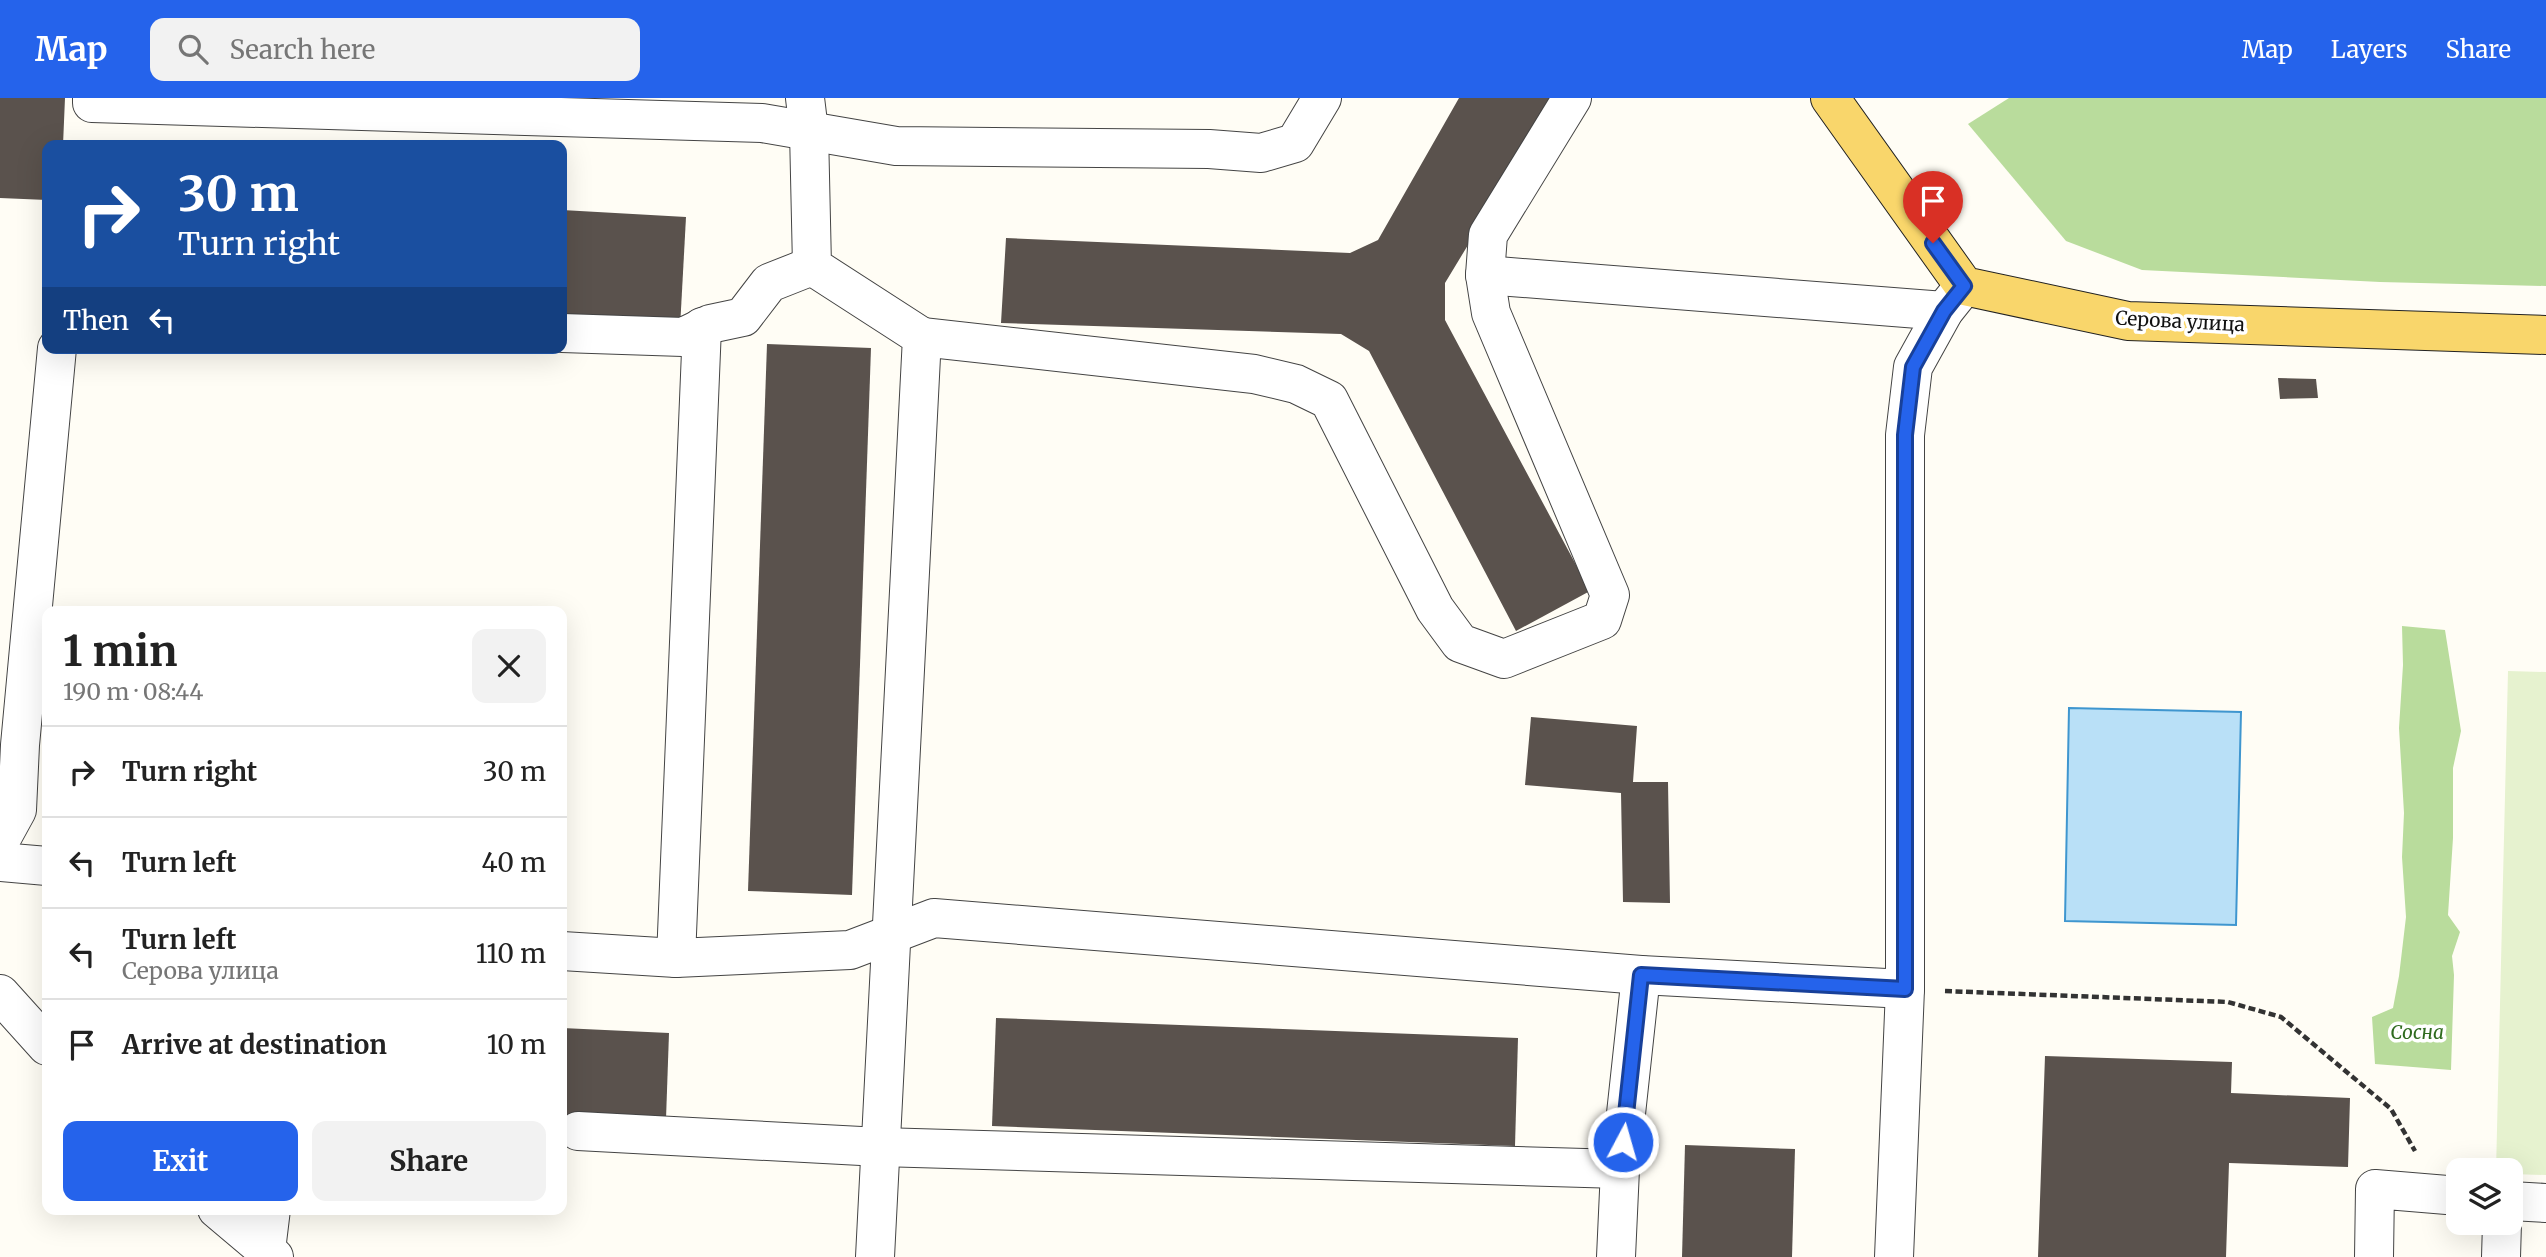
<!DOCTYPE html>
<html lang="en">
<head>
<meta charset="utf-8">
<style>
	:root { --surface:#fff; --page:#f2f2f2; --text:#222; --muted:#767676; --line:#e0e0e0; --accent:#2563eb }
	body { margin:0; font-family:Merriweather,serif; background:var(--page); color:var(--text); height:100vh; display:flex; flex-direction:column; font-size:26px; white-space:nowrap }
	* { box-sizing:border-box; margin:0 }
	p { font-size:23px; color:var(--muted) }
	.icon { flex:none; width:38px; height:38px; fill:none; stroke:currentColor; stroke-width:2; stroke-linecap:round; stroke-linejoin:round }
	.map { position:relative; flex:1; overflow:hidden }
	.side { position:absolute; left:42px; top:508px; width:525px; height:609px; display:flex; flex-direction:column; background:var(--surface); border-radius:14px; box-shadow:0 7px 28px #0002 }
	.side>* { flex:none }
	.guide { position:absolute; left:42px; top:42px; width:525px; height:214px; border-radius:14px; box-shadow:0 7px 28px #0002; background:#1a4fa0; color:#fff; overflow:hidden }
	.tools { position:absolute; left:2446px; top:1060px; display:grid; gap:14px }
	.tools a { display:grid; place-items:center; width:77px; height:77px; border-radius:14px; background:var(--surface); box-shadow:0 7px 28px #0002; font-size:35px }
	.pin { position:absolute; display:grid; place-items:center; width:60px; height:60px; color:#fff; margin:-72px -30px; border-radius:50% 50% 50% 0; rotate:-45deg; box-shadow:0 0 7px #0007 }
	.pin .icon { rotate:45deg }
	.me { position:absolute; width:77px; margin:-38px; rotate:6deg; stroke-linejoin:round; filter:drop-shadow(0 0 5px #0008) }
	.turn { display:flex; align-items:center; gap:24px; height:147px; padding:0 21px; font-size:32px }
	.turn .icon { width:91px; height:91px; stroke-width:2.5 }
	.turn b { display:block; font-size:49px; line-height:60px }
	.then { display:flex; align-items:center; height:66px; padding:0 21px; background:#0003; gap:14px; font-size:26px }
	.round { display:grid; place-items:center; flex:none; width:74px; height:74px; border-radius:14px; background:var(--page) }
	.headline { display:flex; align-items:center; justify-content:space-between; height:119px; padding:0 21px }
	h1 { font-size:42px; font-weight:700; line-height:52px }
	.primary-button { display:flex; gap:14px; margin-top:auto; padding:14px 21px }
	.primary-button a { flex:1; height:80px; border-radius:14px; background:var(--accent); color:#fff; font-size:28px; font-weight:700; line-height:80px; text-align:center }
	.primary-button a+a { background:var(--page); color:var(--text) }
	ul { padding:0; list-style:none }
	li { display:flex; align-items:center; gap:21px; height:91px; padding:0 21px; border-top:2px solid var(--line) }
	li div { flex:1 }
	li b { display:block; font-size:26px }
	li em { font-style:normal }
	header { display:flex; align-items:center; gap:42px; box-sizing:border-box; height:98px; padding:0 35px; background:var(--accent); color:#fff }
	header strong { font-size:33px }
	nav { display:flex; gap:38px; margin-inline-start:auto; font-size:24px }
	.search { width:490px; height:63px; background:var(--page); display:flex; align-items:center; gap:18px; box-sizing:border-box; padding:0 24px; border-radius:14px; color:var(--muted); font-size:26px }
	.map>svg:first-child { display:block }
</style>
</head>
<body>
<header>
<strong>Map</strong>
<div class="search"><svg class="icon" aria-label="search" viewBox="0 0 24 24"><circle cx="10" cy="10" r="6"/><path d="M15 15l6 6"/></svg>Search here</div>
<nav><a>Map</a><a>Layers</a><a>Share</a></nav>
</header>
<div class="map">
<svg width="2546" height="1159" viewBox="0 0 2546 1159">
	<rect width="100%" height="100%" fill="#fffdf5"/>
	<g fill="#b9dc9c">
		<polygon points="2009,0 2546,0 2546,188 2380,184 2142,172 2066,143 1968,26"/>
		<polygon points="2402,528 2445,532 2461,633 2453,670 2453,740 2448,817 2460,834 2452,858 2454,877 2451,972 2375,966 2372,919 2393,910 2399,878 2406,819 2402,759 2404,715 2399,630 2403,567"/>
	</g>
	<polygon fill="#e6f2cf" points="2508,573 2546,574 2546,1077 2511,1076 2511,1073 2496,1073"/>
	<polygon fill="#b9e0f7" stroke="#3f96cf" stroke-width="2" points="2069,610 2241,614 2236,827 2065,823"/>
	<g fill="#5a524d">
		<polygon points="0,0 65,0 63,47 47,47 47,102 0,100"/>
		<polygon points="1459,0 1557,0 1445,185 1445,222 1590,493 1516,533 1369,253 1341,236 1001,225 1006,140 1350,155 1378,142"/>
		<polygon points="562,112 686,119 680,230 562,223"/>
		<polygon points="767,246 871,250 852,797 748,793"/>
		<polygon points="2278,280 2316,281 2318,300 2280,301"/>
		<polygon points="1531,619 1637,628 1633,684 1668,684 1670,805 1623,804 1621,695 1525,687"/>
		<polygon points="996,920 1518,940 1515,1048 992,1028"/>
		<polygon points="562,930 669,935 666,1021 562,1017"/>
		<polygon points="2045,958 2232,964 2231,995 2350,1000 2348,1069 2229,1065 2226,1159 2038,1159"/>
		<polygon points="1685,1047 1795,1051 1792,1159 1682,1159"/>
	</g>
	<g fill="none" stroke-linecap="round" stroke-linejoin="round">
		<defs>
			<g id="minor">
				<polyline points="92,0 92,5 762,25 896,48 1209,51 1261,55 1295,45 1322,0"/>
				<polyline points="805,0 809,33 812,168 922,239 875,1159"/>
				<polyline points="1485,177 1944,213"/>
				<polyline points="562,235 683,239 710,226 743,219 769,185 812,168"/>
				<polyline points="922,239 1254,276 1296,286 1329,302 1435,511 1460,545 1504,561 1602,522 1610,497 1491,215 1485,177 1488,137 1572,0"/>
				<polyline points="0,743 17,712 20,647 57,250"/>
				<polyline points="0,764 47,768"/>
				<polyline points="562,853 676,860 850,852 934,820 1641,877 1905,891"/>
				<polyline points="676,860 702,229"/>
				<polyline points="0,896 47,948"/>
				<polyline points="578,1033 880,1049 1620,1071 1641,877"/>
				<polyline points="2511,1103 2546,1105"/>
				<polyline points="217,1111 274,1159"/>
				<polyline points="266,1152 271,1111"/>
				<polyline points="1616,1159 1620,1071"/>
				<polyline points="1894,1159 1905,891 1905,337 1913,269 1944,213 1964,188"/>
				<polyline points="2374,1159 2375,1091 2459,1098"/>
				<polyline points="2501,1159 2502,1125"/>
			</g>
			<polyline id="major" points="1830,0 1964,188 2128,223 2546,237"/>
		</defs>
		<use href="#minor" stroke="#444" stroke-width="40"/>
		<use href="#major" stroke="#222" stroke-width="40"/>
		<polyline stroke="#333" stroke-width="4.5" stroke-dasharray="7 3.5" stroke-linecap="butt" points="1945,893 2228,904 2281,919 2391,1011 2415,1053"/>
		<use href="#minor" stroke="#fff" stroke-width="38"/>
		<use href="#major" stroke="#f9d66b" stroke-width="38"/>
	</g>
	<g fill="none" stroke-linecap="round" stroke-linejoin="round">
		<defs>
			<polyline id="route" points="1623,1044 1641,877 1905,891 1905,337 1913,269 1944,213 1964,188 1933,145"/>
		</defs>
		<use href="#route" stroke="#184099" stroke-width="18"/>
		<use href="#route" stroke="#2563eb" stroke-width="12"/>
	</g>
	<g text-anchor="middle" stroke-width="7" stroke-linejoin="round" paint-order="stroke">
		<g font-size="19" fill="#111" stroke="#fff">
			<text transform="translate(2180 223) rotate(3)" y="7">Серова улица</text>
		</g>
		<g font-size="19" font-style="italic" fill="#2f6b1f" stroke="#fff">
			<text x="2417" y="941">Сосна</text>
		</g>
	</g>
</svg>
<div class="tools">
<a><svg class="icon" aria-label="layers" viewBox="0 0 24 24"><path d="M12 4l9 5-9 5-9-5zM3 14l9 5 9-5"/></svg></a>
</div>
<div class="pin" style="left:1933px;top:145px;background:#d93025"><svg class="icon" aria-label="arrive" viewBox="0 0 24 24"><path d="M6 21V4h12l-3 4 3 4H6"/></svg></div>
<svg class="me" style="left:1623px;top:1044px" viewBox="-20 -20 40 40"><circle r="17" fill="#2563eb" stroke="#fff" stroke-width="3"/><path d="M0-11L8 9 0 5-8 9z" fill="#fff"/></svg>
<div class="guide">
<div class="turn"><svg class="icon" aria-label="right" viewBox="0 0 24 24"><path d="M7 20v-9h11M14 6l5 5-5 5"/></svg><div><b>30 m</b>Turn right</div></div>
<div class="then">Then<svg class="icon" aria-label="left" viewBox="0 0 24 24"><path d="M17 20v-9H6M10 6l-5 5 5 5"/></svg></div>
</div>
<section class="side">
<div class="headline"><div><h1>1 min</h1><p>190 m · 08:44</p></div><a class="round"><svg class="icon" aria-label="close" viewBox="0 0 24 24"><path d="M6 6l12 12M18 6L6 18"/></svg></a></div>
<ul>
<li><svg class="icon" aria-label="right" viewBox="0 0 24 24"><path d="M7 20v-9h11M14 6l5 5-5 5"/></svg><div><b>Turn right</b></div><em>30 m</em></li>
<li><svg class="icon" aria-label="left" viewBox="0 0 24 24"><path d="M17 20v-9H6M10 6l-5 5 5 5"/></svg><div><b>Turn left</b></div><em>40 m</em></li>
<li><svg class="icon" aria-label="left" viewBox="0 0 24 24"><path d="M17 20v-9H6M10 6l-5 5 5 5"/></svg><div><b>Turn left</b><p>Серова улица</p></div><em>110 m</em></li>
<li><svg class="icon" aria-label="arrive" viewBox="0 0 24 24"><path d="M6 21V4h12l-3 4 3 4H6"/></svg><div><b>Arrive at destination</b></div><em>10 m</em></li>
</ul>
<div class="primary-button"><a>Exit</a><a>Share</a></div>
</section>
</div>
</body>
</html>
